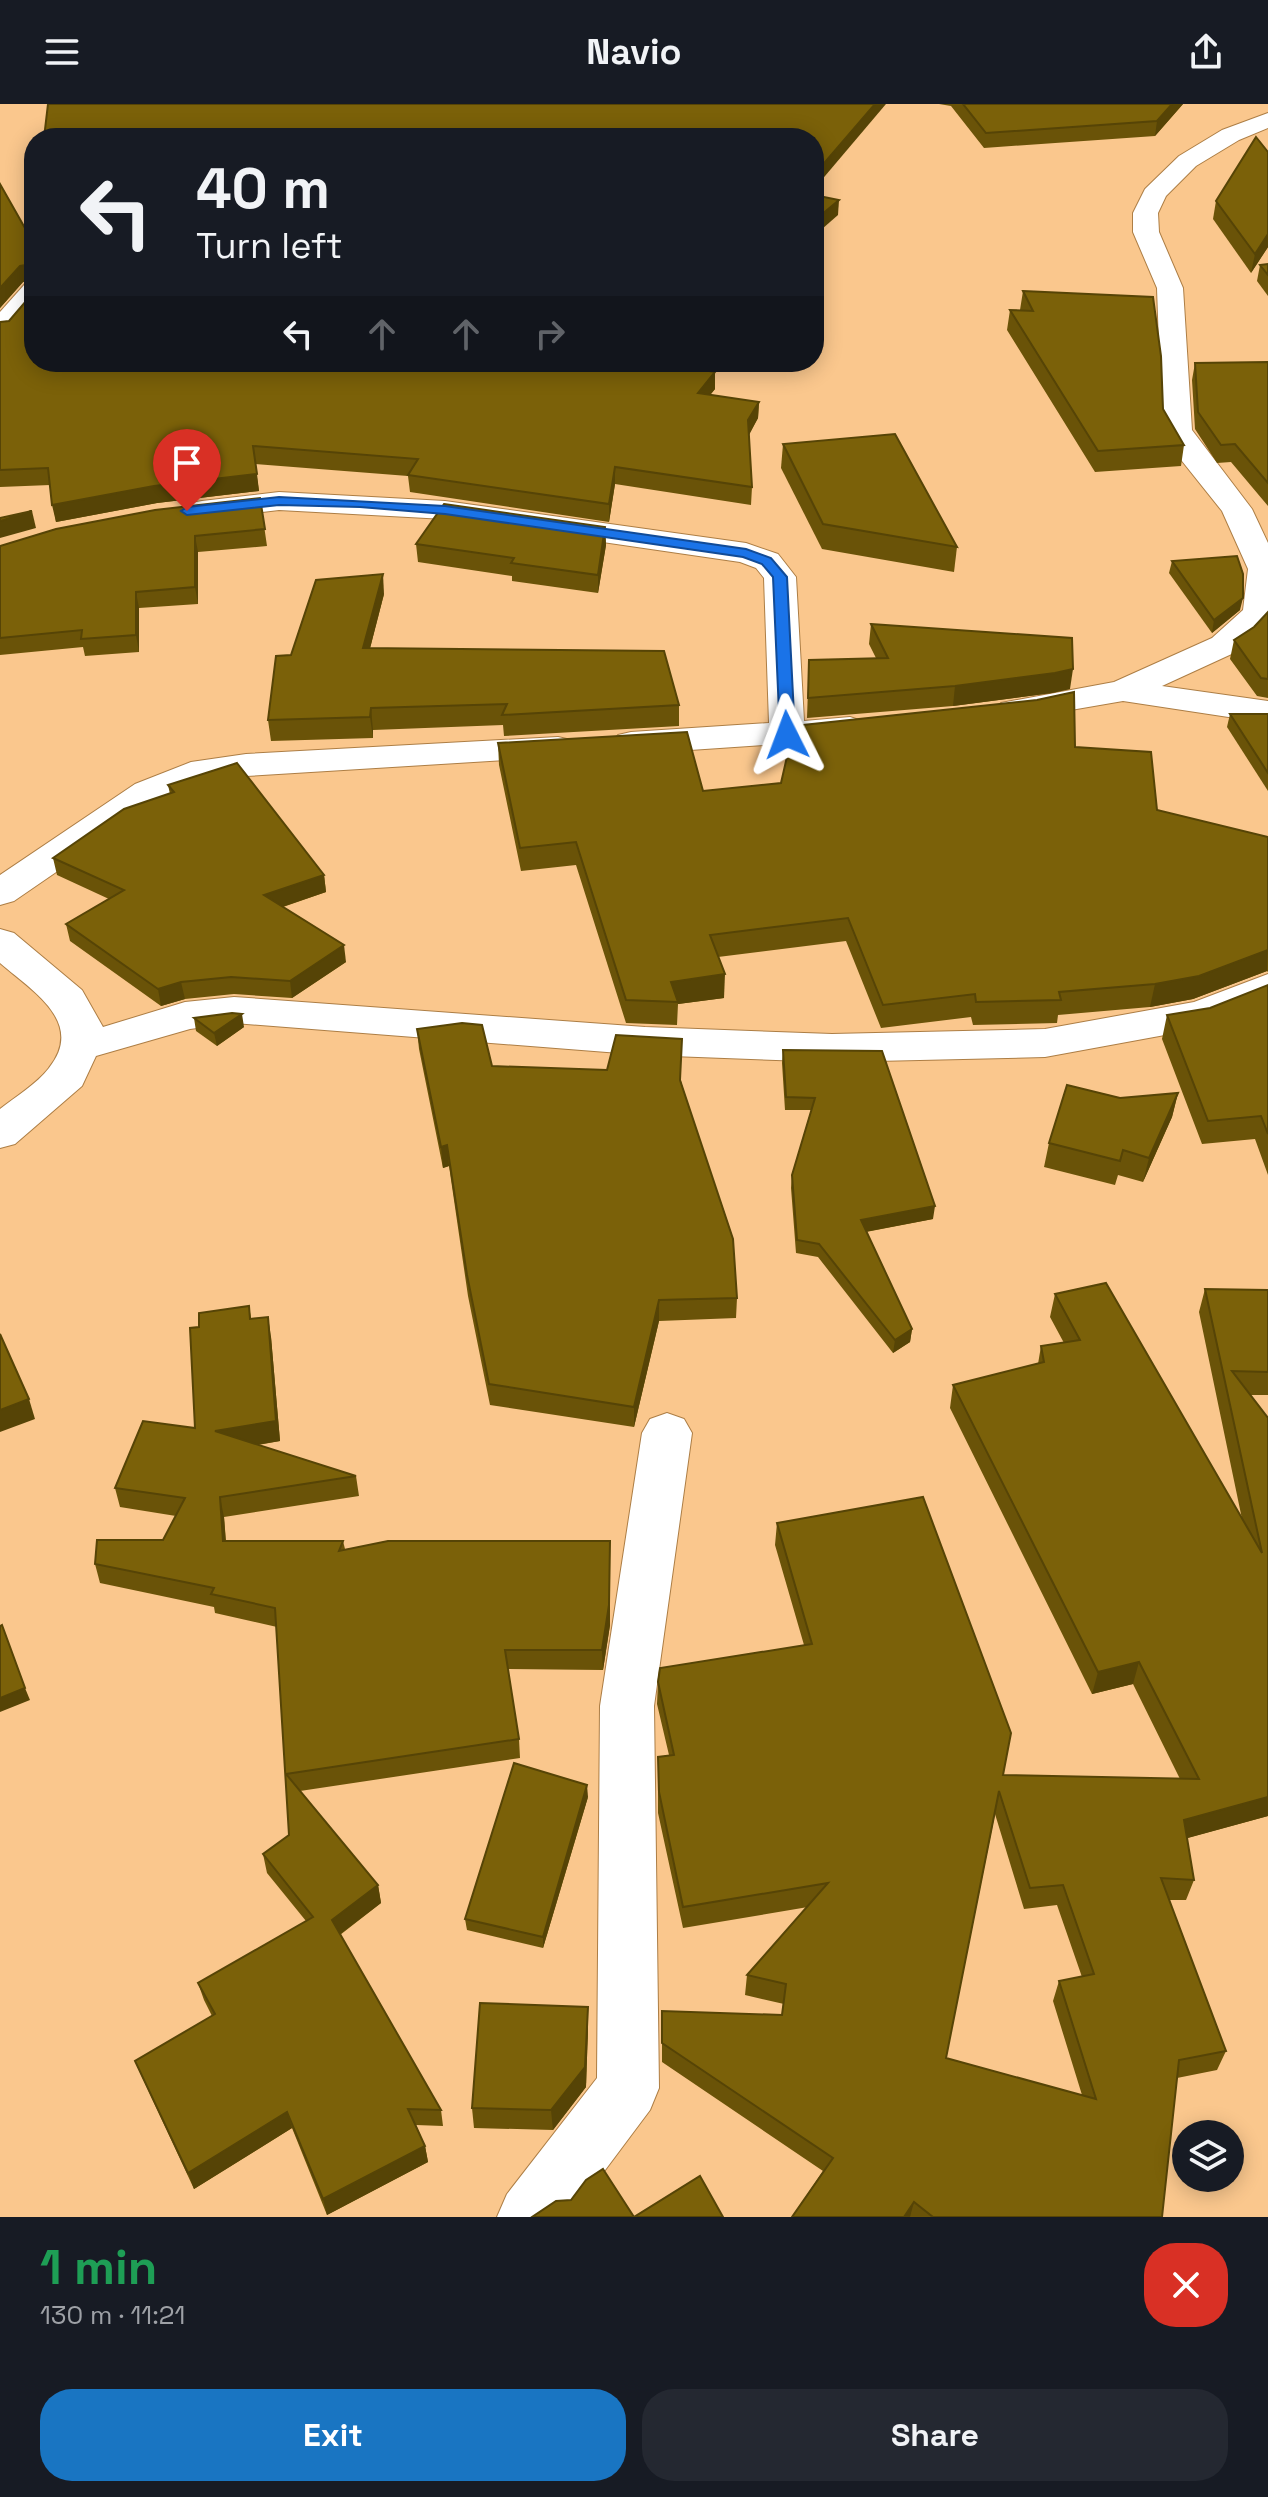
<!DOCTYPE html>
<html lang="en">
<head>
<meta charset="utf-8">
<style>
	:root { --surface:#171b24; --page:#242831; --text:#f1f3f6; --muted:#9ea1a6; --accent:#1975c2 }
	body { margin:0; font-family:"Space Grotesk",sans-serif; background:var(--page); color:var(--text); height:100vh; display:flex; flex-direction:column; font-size:30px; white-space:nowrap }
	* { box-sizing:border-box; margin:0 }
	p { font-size:26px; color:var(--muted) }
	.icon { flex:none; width:44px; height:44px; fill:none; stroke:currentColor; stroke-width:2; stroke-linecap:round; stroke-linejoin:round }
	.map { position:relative; height:2113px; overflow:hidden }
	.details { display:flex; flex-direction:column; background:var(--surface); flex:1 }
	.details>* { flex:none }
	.banner { position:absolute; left:24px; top:24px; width:800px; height:244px; border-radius:32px; box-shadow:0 4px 20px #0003; background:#171b24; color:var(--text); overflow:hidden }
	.fabs { position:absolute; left:1172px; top:2016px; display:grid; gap:16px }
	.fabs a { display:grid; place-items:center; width:72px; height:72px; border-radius:50%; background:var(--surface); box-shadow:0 4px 20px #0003; font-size:40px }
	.pin { position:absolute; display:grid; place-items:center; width:68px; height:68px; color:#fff; margin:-82px -34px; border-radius:50% 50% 50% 0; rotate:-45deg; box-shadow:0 0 8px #0007 }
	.pin .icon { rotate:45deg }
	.me { position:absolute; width:88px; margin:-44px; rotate:357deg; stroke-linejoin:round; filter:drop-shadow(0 0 6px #0008) }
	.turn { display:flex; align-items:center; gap:28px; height:168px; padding:0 40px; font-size:36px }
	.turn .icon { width:104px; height:104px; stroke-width:2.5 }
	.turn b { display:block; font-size:56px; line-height:68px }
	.lanes { display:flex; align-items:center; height:76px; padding:0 40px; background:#0003; justify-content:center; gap:40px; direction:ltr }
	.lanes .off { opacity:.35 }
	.round { display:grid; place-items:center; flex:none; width:84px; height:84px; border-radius:32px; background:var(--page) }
	.overview { display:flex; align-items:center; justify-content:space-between; height:136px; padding:0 40px }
	h1 { font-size:48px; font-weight:700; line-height:60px; color:#1e9e55 }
	.primary-button { display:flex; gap:16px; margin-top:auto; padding:16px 40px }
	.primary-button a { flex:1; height:92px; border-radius:32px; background:var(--accent); color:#fff; font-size:32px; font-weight:700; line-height:92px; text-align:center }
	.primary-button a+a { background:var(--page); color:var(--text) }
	header { display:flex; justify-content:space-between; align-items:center; height:104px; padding:0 40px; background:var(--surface); font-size:36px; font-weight:700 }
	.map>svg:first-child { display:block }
</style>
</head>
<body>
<header><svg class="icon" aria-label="menu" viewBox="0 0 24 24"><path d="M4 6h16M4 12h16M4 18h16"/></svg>Navio<svg class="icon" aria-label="share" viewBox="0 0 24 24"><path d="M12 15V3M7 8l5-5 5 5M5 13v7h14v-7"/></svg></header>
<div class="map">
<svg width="1268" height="2113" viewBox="0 0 1268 2113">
	<rect width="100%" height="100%" fill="#fac78d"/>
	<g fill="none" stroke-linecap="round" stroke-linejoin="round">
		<defs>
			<g id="minor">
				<polygon points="1268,9 1268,24 1239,36 1196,62 1166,92 1158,109 1159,128 1183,184 1192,326 1252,405 1268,439 1268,518 1236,548 1162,582 1268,597 1268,619 1123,597 1013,616 1001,613 996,606 1001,599 1114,578 1212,534 1243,506 1248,465 1222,407 1178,352 1162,326 1157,184 1133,128 1133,109 1145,85 1179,52 1222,26"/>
				<polygon points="34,178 34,203 10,231 0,233 0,208 25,180"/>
				<polygon points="279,388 445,397 746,439 778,450 796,473 804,617 850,613 862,617 868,624 862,631 787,642 778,640 631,650 618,647 613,639 618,631 631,628 769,619 764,474 756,464 740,458 445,415 279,406 202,415 191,413 187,406 191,399 202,397"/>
				<polygon points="558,633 571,636 576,644 571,652 246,672 199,679 161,696 14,797 0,801 0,771 135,680 191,658 246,650"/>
				<path d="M0,825L14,829L82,886L103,923L185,898L234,893L645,923L832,930L1045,925L1194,898L1268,870V898L1203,924L1045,953L832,958L645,951L234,919L190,925L96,952L82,982L15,1040L0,1044V1005C15,993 37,980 49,964C86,918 31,886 0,859Z"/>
				<polygon points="667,1309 684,1315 692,1329 654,1602 659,1984 650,2006 570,2113 497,2113 507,2090 597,1974 600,1602 642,1329 650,1315"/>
			</g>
		</defs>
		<use href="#minor" stroke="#ad7e45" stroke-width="2"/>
		<use href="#minor" fill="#fff" fill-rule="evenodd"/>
	</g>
	<g fill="#6a5308" fill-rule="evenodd">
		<polygon points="939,0 1183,0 1155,32 984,44 951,2"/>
		<polygon points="1268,48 1268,143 1251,169 1213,115 1216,97"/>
		<polygon points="0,80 34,140 34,258 700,258 695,264 715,268 715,285 710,291 759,298 758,314 749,330 752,383 751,401 615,380 609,418 410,388 408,372 255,360 259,387 157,399 56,418 50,381 0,383 0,218 9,217 33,189 33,176 23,178 0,204"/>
		<polygon points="1268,160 1268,192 1257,177 1260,161"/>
		<polygon points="1023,187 1163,305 1184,341 1181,362 1095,368 1007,226 1010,206 1020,206"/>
		<polygon points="1268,258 1268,402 1231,358 1217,359 1195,325 1192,276 1195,259"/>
		<polygon points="783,340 957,443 954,468 822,445 781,364"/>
		<polygon points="260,394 267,442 198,448 198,500 139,504 139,548 85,552 83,543 0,551 0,442"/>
		<polygon points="605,423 606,441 598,489 512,477 512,472 418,458 416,440"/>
		<polygon points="1172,457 1240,506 1212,529 1169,469"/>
		<polygon points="384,490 370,544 679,601 679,622 504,632 503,621 373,626 373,634 271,637 268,616 291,551"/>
		<polygon points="1268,508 1268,594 1257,592 1230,555 1234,536 1254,523"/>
		<polygon points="871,520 1070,585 1052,589 953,602 807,614 809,556 876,554 869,540"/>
		<polygon points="1230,610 1268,610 1268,687 1227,623"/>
		<polygon points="498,639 703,687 781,679 1075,643 1157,706 1268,733 1268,868 1267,867 1193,895 1150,903 1058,911 1057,919 973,921 971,913 881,924 846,837 718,853 724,894 678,900 677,921 626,919 576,761 521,767 499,661"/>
		<polygon points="168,681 324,771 326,788 283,803 346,858 292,894 234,890 185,895 161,902 70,837 66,820 109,795 57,771 53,754 170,690"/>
		<polygon points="1268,881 1268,1071 1255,1035 1202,1040 1162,935 1167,911 1210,904"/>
		<polygon points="194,914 244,923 217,942 196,927"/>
		<polygon points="417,925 492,962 681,977 737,1194 736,1214 659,1217 634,1323 490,1301 468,1192 449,1062 443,1064 419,945"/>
		<polygon points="783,946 933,1115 866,1128 912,1225 910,1238 893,1249 818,1153 796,1149 791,1084 792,1071 811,1006 785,1006 782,959"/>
		<polygon points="1178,989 1172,1013 1143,1078 1118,1071 1115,1081 1044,1063 1049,1039 1120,994"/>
		<path d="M1205,1185L1268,1186V1291H1250L1268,1314V1712L1187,1734L1194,1776L1186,1796H1169L1226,1947L1217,1966L1177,1974L1162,2113H792L823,2067L662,1958V1907L782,1911L784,1900L745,1891L747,1871L808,1803L683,1824L658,1709V1653L669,1651L657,1600L658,1578L804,1541L775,1441L777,1419L1003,1671L1180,1675L1133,1580L1092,1590L950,1304L953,1281L1038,1260L1041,1242L1064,1239L1050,1213L1055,1190L1242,1415L1199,1208ZM995,1710L1024,1805L1057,1801L1082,1873L1059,1877L1053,1897L1082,1991L946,1954Z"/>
		<polygon points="249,1202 251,1214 271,1233 280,1337 258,1341 356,1372 359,1392 224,1413 226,1437 343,1437 345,1445 610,1437 610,1521 603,1566 508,1565 519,1635 520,1654 300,1687 378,1781 381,1799 340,1831 441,2006 443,2022 416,2021 425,2042 428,2058 327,2111 292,2024 194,2085 142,1973 135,1957 212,1912 204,1896 198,1879 306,1817 267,1769 263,1750 289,1731 277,1523 215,1509 214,1503 100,1479 95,1460 163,1436 176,1412 120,1403 115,1384 195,1324 199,1223"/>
		<polygon points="588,1693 543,1844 467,1826 465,1815"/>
		<polygon points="588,1903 588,1924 586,1983 553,2026 474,2024 472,2004"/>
	</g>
	<g fill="#564406">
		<polygon points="875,0 886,0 814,85 814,71"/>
		<polygon points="1172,0 1183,0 1155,32 1157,17"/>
		<polygon points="839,96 838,111 814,132 814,117"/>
		<polygon points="1268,130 1268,143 1251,169 1255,150"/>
		<polygon points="33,160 34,176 23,178 0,204 0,184 20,162"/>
		<polygon points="688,258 700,258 684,279 685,263"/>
		<polygon points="715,268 715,285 698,306 698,289"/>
		<polygon points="759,298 758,314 748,333 748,316"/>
		<polygon points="615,363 615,380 609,418 609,400"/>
		<polygon points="257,370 259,387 157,399 56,418 52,401 154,382"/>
		<polygon points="32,407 36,424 0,434 0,417"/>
		<polygon points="605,423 606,441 598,489 598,471"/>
		<polygon points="195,432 198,448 198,500 195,483"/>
		<polygon points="383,470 384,490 365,564 363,544"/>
		<polygon points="136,488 139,504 139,548 136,531"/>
		<polygon points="1243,494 1240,506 1212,529 1214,516"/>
		<polygon points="1073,565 1070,585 1052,589 953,602 955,582"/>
		<polygon points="371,604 373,626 373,634 370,613"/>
		<polygon points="324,771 326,788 267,808 264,791"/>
		<polygon points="344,841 346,858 292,894 290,877"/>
		<polygon points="1268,846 1267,867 1193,895 1150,903 1155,880"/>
		<polygon points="725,870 724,894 678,900 671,878"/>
		<polygon points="181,878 185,895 161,902 158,885"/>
		<polygon points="242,910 244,923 217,942 214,929"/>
		<polygon points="1178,989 1172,1013 1143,1078 1149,1054"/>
		<polygon points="447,1041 449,1062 443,1064 441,1043"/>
		<polygon points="935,1102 933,1115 859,1129 861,1116"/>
		<polygon points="659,1196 659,1217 634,1323 634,1303"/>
		<polygon points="268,1213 271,1233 280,1337 219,1347 215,1327"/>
		<polygon points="912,1225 910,1238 893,1249 895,1236"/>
		<polygon points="29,1295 35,1315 0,1328 0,1306"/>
		<polygon points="220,1393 224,1413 227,1456 223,1437"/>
		<polygon points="610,1437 610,1521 603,1566 602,1546"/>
		<polygon points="1139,1558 1133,1580 1092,1590 1098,1568"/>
		<polygon points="25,1584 30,1596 0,1608 0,1594"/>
		<polygon points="587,1681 588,1693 543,1844 543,1833"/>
		<polygon points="1268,1693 1268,1712 1177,1737 1184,1716"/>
		<polygon points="378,1781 381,1799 335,1834 332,1816"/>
		<polygon points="588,1903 588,1924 586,1983 553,2026 551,2006"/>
		<polygon points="287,2008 292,2024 194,2085 188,2069"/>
		<polygon points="425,2042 428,2058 327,2111 323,2095"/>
		<polygon points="914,2098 910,2113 904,2113"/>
	</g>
	<g fill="#7b6109" stroke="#564406" stroke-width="2" fill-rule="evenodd">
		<polygon points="48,0 875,0 814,71 814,34 44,34"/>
		<polygon points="963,0 1172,0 1157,17 986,29"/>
		<polygon points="1256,33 1268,48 1268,130 1255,150 1216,97"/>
		<polygon points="0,80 34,140 34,258 688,258 685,263 715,268 698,289 759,298 748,316 752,383 615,363 609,400 408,371 418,355 253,342 257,370 154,382 52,401 48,364 0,366 0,218 9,217 33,189 33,160 20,162 0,184"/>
		<polygon points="814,91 839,96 814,117"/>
		<polygon points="1268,160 1268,171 1260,161"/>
		<polygon points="1023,187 1153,193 1161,252 1163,305 1184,341 1098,347 1010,206 1033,207"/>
		<polygon points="1268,258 1268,379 1235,340 1221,341 1198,308 1195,259"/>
		<polygon points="895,330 957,443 823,420 783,340"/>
		<polygon points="260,394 265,425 195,432 195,483 136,488 136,531 81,535 82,526 0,534 0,442 56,425 155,406"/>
		<polygon points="444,400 605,423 598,471 511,459 514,454 416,440"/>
		<polygon points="32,407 0,417 0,414"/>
		<polygon points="1237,452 1243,470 1243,494 1214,516 1172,457"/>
		<polygon points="383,470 363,544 664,547 679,601 502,611 507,600 371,604 370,613 268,616 276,552 291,551 316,476"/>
		<polygon points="1268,508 1268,575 1261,574 1234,536 1254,523"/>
		<polygon points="871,520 1072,534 1073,565 1055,569 955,582 808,594 809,556 888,554"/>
		<polygon points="1074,588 1075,643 1151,648 1157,706 1268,733 1268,846 1199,872 1155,880 1059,888 1061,896 976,898 975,890 883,901 848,814 710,831 725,870 671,878 678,898 626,896 576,738 520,744 498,639 687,628 703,687 781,679 794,622 1037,596"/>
		<polygon points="1230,610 1268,610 1268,669"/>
		<polygon points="237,659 324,771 264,791 344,841 290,877 231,873 181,878 158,885 66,820 124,786 53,754 124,705 174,688 168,681"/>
		<polygon points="1268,881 1268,1030 1261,1012 1208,1017 1167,911 1210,904"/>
		<polygon points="232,909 242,910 214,929 194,914"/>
		<polygon points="462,919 482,921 492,962 607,966 616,931 682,935 680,976 733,1135 737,1194 659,1196 634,1303 489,1280 467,1171 447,1041 441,1043 417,925"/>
		<polygon points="783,946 882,947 935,1102 861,1116 912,1225 895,1236 819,1140 797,1136 792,1071 815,994 786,993"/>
		<polygon points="1067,981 1120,994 1178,989 1149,1054 1123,1046 1120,1057 1049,1039"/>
		<path d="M1106,1179L1262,1449L1205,1185L1268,1186V1268L1232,1267L1268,1314V1693L1184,1716L1194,1776L1161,1774L1226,1947L1179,1956L1162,2113H933L914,2098L904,2113H792L833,2054L662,1939V1907L782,1911L786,1880L747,1871L828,1779L683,1803L659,1688L658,1653L674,1651L658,1578L660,1564L812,1540L777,1419L923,1393L1011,1629L1003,1671L1199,1675L1139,1558L1098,1568L953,1281L1044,1258L1041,1242L1080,1236L1055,1190ZM999,1687L1030,1784L1063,1781L1094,1870L1059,1877L1096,1995L946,1954Z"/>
		<polygon points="249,1202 250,1215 268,1213 276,1317 215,1327 356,1372 220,1393 223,1437 343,1437 339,1447 388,1437 610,1437 609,1501 602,1546 505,1546 519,1635 286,1670 378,1781 332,1816 441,2006 408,2005 425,2042 323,2095 287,2008 188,2069 135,1957 215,1910 198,1879 313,1813 263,1750 289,1731 275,1504 211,1490 214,1484 95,1460 97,1436 163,1436 185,1394 115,1384 143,1317 195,1324 190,1224 199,1223 199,1209"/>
		<polygon points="0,1230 29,1295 0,1306"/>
		<polygon points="2,1521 25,1584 0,1594 0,1522"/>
		<polygon points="514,1659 587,1681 543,1833 465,1815"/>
		<polygon points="480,1899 588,1903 585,1963 551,2006 472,2004"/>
		<polygon points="603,2065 634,2113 532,2113 556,2097 571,2096 586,2076"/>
		<polygon points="700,2072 723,2113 634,2113"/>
	</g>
	<polygon fill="#1a73e8" stroke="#114b97" stroke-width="2" points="279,393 445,402 746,445 771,454 787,473 795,631 787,635 780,631 773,473 762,460 743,453 445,410 360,403 279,401 187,411 181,407 187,403"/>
</svg>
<div class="fabs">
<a><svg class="icon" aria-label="layers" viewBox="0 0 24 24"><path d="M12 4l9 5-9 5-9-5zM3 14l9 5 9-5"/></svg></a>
</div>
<div class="pin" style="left:187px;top:407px;background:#d93025"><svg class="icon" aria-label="arrive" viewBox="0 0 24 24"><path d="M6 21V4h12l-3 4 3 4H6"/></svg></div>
<svg class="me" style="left:787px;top:631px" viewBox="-20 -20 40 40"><path d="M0-17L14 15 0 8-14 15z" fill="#1a73e8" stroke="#fff" stroke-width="4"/></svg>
<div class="banner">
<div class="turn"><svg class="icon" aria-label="left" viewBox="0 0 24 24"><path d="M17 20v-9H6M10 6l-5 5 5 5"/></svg><div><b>40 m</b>Turn left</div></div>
<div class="lanes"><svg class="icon" aria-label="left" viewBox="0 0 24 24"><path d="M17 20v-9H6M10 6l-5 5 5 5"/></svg><svg class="icon off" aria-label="ahead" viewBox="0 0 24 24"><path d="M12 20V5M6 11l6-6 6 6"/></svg><svg class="icon off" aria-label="ahead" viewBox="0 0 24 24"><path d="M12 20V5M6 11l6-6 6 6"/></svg><svg class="icon off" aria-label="right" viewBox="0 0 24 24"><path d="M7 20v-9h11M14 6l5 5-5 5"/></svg></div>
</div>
</div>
<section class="details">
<div class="overview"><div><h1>1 min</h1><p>130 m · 11:21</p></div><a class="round" style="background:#d93025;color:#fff"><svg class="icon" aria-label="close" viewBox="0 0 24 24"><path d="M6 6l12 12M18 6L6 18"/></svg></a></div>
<div class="primary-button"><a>Exit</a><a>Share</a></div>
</section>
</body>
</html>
